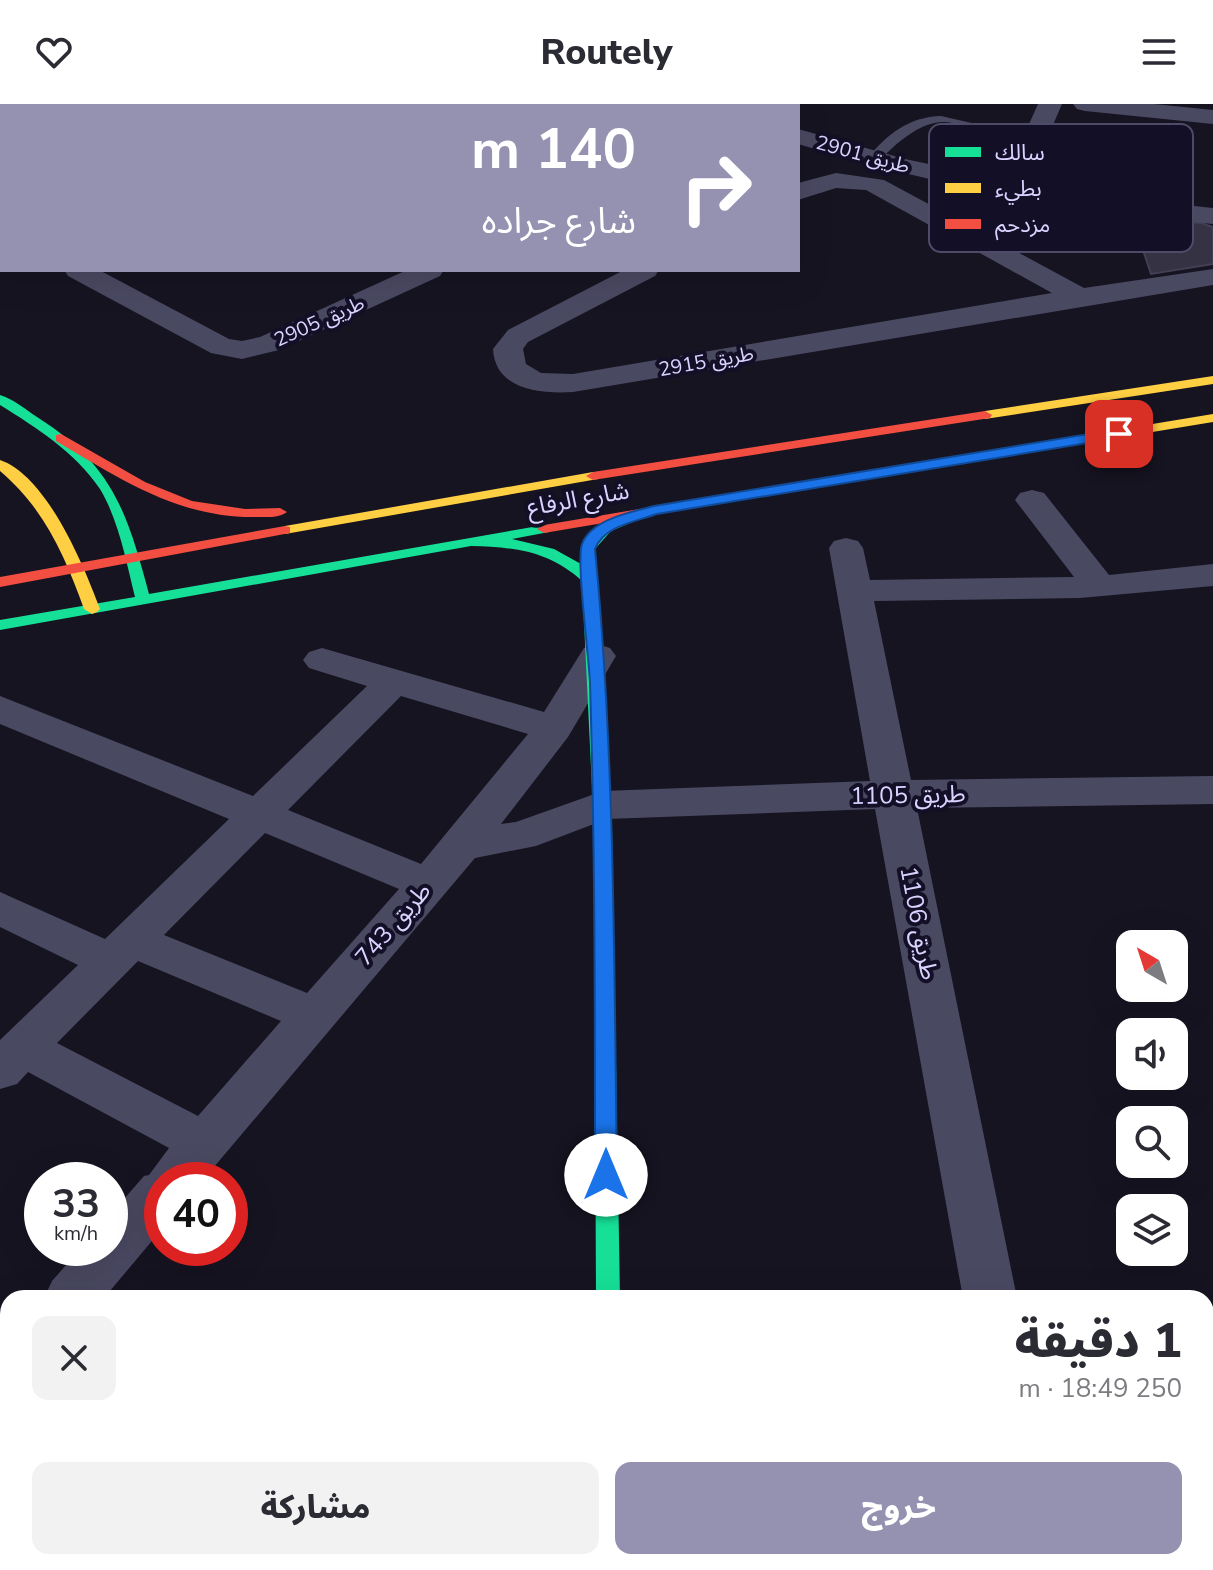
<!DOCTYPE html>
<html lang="ar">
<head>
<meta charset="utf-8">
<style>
	:root { --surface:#fff; --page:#f2f2f3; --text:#2b2b33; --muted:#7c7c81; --accent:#9591b1 }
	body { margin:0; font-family:"Nunito Sans","Noto Sans Arabic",sans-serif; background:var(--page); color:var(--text); direction:rtl; height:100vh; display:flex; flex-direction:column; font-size:30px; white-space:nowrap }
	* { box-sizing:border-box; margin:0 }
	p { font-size:26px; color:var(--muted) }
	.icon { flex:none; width:44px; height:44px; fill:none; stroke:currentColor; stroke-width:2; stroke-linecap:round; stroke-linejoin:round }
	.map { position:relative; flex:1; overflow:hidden; direction:ltr }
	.drawer { position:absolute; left:0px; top:1186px; width:1214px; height:280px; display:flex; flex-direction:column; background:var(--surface); border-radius:24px 24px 0 0; box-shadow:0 8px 32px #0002; direction:rtl }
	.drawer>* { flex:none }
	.hud { position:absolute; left:0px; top:0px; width:800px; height:168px; box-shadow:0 8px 32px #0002; direction:rtl; background:#9591b1; color:#fff; overflow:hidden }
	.needle { width:52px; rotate:321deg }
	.fabs { position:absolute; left:1116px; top:826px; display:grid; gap:16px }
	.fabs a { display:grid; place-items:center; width:72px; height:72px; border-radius:16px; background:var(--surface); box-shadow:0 8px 32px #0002; font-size:40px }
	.speed { position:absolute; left:24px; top:1058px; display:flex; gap:16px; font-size:40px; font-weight:700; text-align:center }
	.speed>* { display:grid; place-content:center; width:104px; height:104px; border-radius:50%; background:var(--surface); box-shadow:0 8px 32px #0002; line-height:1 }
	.speed small { font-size:20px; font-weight:400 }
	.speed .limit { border:12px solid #d22; background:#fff; color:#111 }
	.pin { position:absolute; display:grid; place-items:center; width:68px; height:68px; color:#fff; margin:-34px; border-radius:16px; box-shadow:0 4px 12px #0006 }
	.me { position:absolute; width:88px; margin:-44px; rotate:0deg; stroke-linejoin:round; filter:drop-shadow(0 0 6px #0008) }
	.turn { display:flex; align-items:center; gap:28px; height:168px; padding:0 32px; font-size:36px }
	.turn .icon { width:104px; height:104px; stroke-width:2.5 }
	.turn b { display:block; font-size:56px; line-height:68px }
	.round { display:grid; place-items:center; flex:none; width:84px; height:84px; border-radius:16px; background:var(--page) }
	.headline { display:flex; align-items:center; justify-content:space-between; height:136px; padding:0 32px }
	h1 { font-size:48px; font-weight:800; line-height:60px }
	.primary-button { display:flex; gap:16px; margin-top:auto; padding:16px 32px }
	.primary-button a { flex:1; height:92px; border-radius:16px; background:var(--accent); color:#fff; font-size:32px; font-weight:800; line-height:92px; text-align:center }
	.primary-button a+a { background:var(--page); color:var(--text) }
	header { display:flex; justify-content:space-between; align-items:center; height:104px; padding:0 32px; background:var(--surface); font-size:36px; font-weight:800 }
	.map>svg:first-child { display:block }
</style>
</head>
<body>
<header><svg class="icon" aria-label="menu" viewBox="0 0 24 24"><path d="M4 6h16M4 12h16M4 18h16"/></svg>Routely<svg class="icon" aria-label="heart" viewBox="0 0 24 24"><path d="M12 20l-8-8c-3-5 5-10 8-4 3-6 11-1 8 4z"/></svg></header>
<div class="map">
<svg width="1213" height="1466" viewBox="0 0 1213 1466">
	<rect width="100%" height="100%" fill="#161421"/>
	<polygon fill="#343243" stroke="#433f54" stroke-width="2" points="1133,116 1201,119 1213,123 1213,160 1151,170"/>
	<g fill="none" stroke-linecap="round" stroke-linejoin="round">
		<path fill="#4a4962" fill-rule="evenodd" d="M941,12L976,20L981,29L976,41L949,73L937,70L966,37L969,29C939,0 900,35 879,57L868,54C887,30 909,13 941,12Z"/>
		<g fill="#4a4962" fill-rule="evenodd">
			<polygon points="173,0 200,0 171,2"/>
			<polygon points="464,0 491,0 462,2"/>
			<polygon points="696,0 724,0 726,2 698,2"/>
			<path d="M1038,0H1062L1027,81L1108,93L1213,104V120C1072,107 934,81 798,40V25L905,55L1004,76Z"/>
			<polygon points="1073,0 1154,0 1213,6 1213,20 1085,7 1077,5"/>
			<rect x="0" y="58" width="2" height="14"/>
			<path d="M836,69L884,76L1084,184L1213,165V181L573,288C541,290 495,286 493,245L508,226L624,166H659L655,172L528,238L523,245L526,260L541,269L573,270L1052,189L866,86L836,84L798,96V79Z"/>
			<polygon points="0,114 2,115 2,131 0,130"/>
			<polygon points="64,166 99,166 229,235 242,237 260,233 407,166 444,166 440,172 279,246 242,255 211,249 68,172"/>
			<path d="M1032,386L1044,389L1109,471L1213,460V482L1080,494L874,497L911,676L1213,672V700L917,704L1017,1194H963L875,705L607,715L536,742L475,754L203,1076H162V1125L104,1194H44L52,1177L81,1144H110V1111L144,1072L149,1071L169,1044L28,968L17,980L0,985V936L78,861L0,823V788L105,835L229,715L0,620V592L253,692L367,582L309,564L303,556L309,548L322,544L544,608L584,544L597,540L610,544L616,552L568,633L501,720L516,718L603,687L870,677L829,444L834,437L846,434L858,437L863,444L870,476L1074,473L1015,396L1020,389ZM401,592L528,630L421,760L288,706ZM265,729L399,785L307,889L164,831ZM138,857L281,917L198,1012L57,939Z"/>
			<polygon points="8,1241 8,1300 0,1303 0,1244"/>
			<rect x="1206" y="1300" width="7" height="56"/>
			<polygon points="1103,1458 1163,1458 1165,1466 1105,1466"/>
		</g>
		<path fill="#16e098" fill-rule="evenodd" d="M0,291C13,295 25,305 37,313C113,361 127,408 149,490L544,421L551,425L549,428L512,435L554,445L581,460L580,445L601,421L654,402L661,406L611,427L594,446L612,725L620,1194H596L594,725L582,477C549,447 514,443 471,442L0,526V516L135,493C126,457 119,417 100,385C75,348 37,324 0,301Z"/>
		<g fill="#ffcf43" fill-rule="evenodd">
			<polygon points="1213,272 1213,280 985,315 978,311 985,307"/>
			<polygon points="1213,310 1213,318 842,379 835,375 842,371"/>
			<path d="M0,356C47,372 84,462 100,505L97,508L92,510L84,505C65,452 44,404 0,367Z"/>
			<polygon points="593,368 598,369 598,375 285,430 278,426 285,422"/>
		</g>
		<g fill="#f24e42" fill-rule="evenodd">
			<polygon points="985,307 992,311 990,314 593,376 586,372 593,368"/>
			<path d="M61,330L145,378L192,397L245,405L280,404L287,408C279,414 268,413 258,413C180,415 120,375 56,337V331Z"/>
			<polygon points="842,371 847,372 847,378 544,429 537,425 544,421"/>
			<polygon points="285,422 290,423 290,429 0,483 0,473"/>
			<rect x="595" y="1458" width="26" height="8"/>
		</g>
	</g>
	<path fill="#1a73e8" stroke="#114b97" stroke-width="2" d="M1119,325L1124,327V333L657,410C634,418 604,422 595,445C615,653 614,862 617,1071L614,1077L606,1080L599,1077L595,1071C595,907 595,743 590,579C589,553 576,457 582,440C591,416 630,408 654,402Z"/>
	<g text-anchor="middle" stroke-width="8" stroke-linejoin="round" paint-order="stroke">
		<g font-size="20" fill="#d9d4ff" stroke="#130f26">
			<text transform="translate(863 50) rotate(15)" y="7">طريق 2901</text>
			<text transform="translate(319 217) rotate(-24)" y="7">طريق 2905</text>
			<text transform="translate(706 257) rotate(-10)" y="7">طريق 2915</text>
		</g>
		<g font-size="24" fill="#d9d4ff" stroke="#130f26">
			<text transform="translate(578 395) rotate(-10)" y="8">شارع الرفاع</text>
			<text transform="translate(908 691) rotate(-1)" y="8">طريق 1105</text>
			<text transform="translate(919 819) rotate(79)" y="8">طريق 1106</text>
			<text transform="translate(393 820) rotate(-49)" y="8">طريق 743</text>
		</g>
	</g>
	<rect x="929" y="20" width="264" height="128" rx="12" fill="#130f26" stroke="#4e4a67" stroke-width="2"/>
	<rect x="945" y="43" width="36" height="10" fill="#16e098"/>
	<rect x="945" y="79" width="36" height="10" fill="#ffcf43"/>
	<rect x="945" y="115" width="36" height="10" fill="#f24e42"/>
	<g font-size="22" fill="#d9d4ff">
		<text x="995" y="56">سالك</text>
		<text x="995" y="92">بطيء</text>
		<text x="995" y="128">مزدحم</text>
	</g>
</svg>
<div class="fabs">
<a><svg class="needle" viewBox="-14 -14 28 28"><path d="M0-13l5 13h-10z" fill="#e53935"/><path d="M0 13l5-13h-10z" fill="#7c7c81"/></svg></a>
<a><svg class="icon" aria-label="sound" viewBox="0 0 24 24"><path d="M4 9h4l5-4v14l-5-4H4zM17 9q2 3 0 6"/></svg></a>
<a><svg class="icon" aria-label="search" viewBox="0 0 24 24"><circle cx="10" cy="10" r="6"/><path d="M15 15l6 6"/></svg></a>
<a><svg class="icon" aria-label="layers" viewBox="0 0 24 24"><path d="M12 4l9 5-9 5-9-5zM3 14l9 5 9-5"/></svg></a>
</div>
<div class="speed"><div>33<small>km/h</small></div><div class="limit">40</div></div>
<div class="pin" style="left:1119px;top:330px;background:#d93025"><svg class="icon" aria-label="arrive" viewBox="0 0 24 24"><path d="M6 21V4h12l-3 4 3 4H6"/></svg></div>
<svg class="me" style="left:606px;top:1071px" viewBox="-20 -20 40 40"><circle r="19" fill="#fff"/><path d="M0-13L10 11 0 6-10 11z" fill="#1a73e8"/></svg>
<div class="hud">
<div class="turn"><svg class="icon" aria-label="right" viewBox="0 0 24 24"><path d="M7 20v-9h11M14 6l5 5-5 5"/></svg><div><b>140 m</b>شارع جراده</div></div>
</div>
<section class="drawer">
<div class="headline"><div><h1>1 دقيقة</h1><p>250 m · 18:49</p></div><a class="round"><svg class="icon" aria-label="close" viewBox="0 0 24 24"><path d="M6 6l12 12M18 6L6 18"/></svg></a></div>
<div class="primary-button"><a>خروج</a><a>مشاركة</a></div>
</section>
</div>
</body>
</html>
